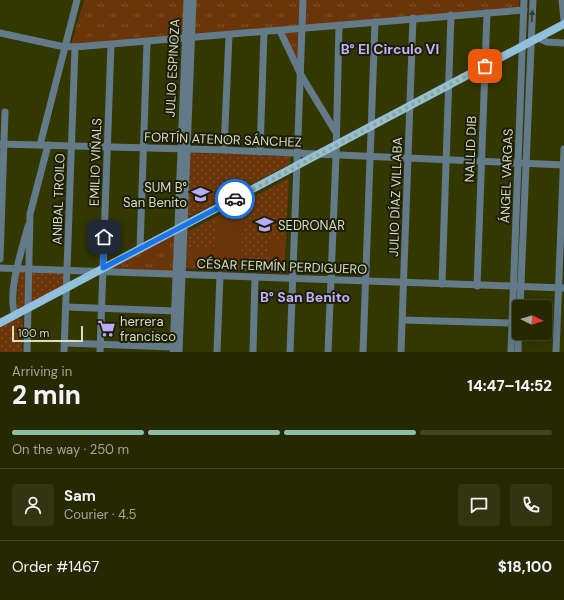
<!DOCTYPE html>
<html lang="en">
<head>
<meta charset="utf-8">
<style>
  body { margin:0; font-family:"DM Sans",sans-serif; background:#32350f; color:#f1f3f6; height:100vh; display:flex; flex-direction:column; font-size:15px; white-space:nowrap }
  * { box-sizing:border-box; margin:0 }
  p { font-size:13px; color:#a4a699 }
  .icon { flex:none; width:22px; height:22px; fill:none; stroke:currentColor; stroke-width:2; stroke-linecap:round; stroke-linejoin:round }
  .map { position:relative; height:352px; overflow:hidden }
  .sheet { display:flex; flex-direction:column; background:#262900; flex:1 }
  .sheet>* { flex:none }
  .needle { width:26px; rotate:95deg }
  .fabs { position:absolute; left:512px; top:300px; display:grid; gap:8px }
  .fabs a { display:grid; place-items:center; width:40px; height:40px; border-radius:4px; background:#262900; box-shadow:0 4px 16px #0002,0 0 0 1px #424522; font-size:20px }
  .scale { position:absolute; left:12px; bottom:10px; width:71px; box-sizing:border-box; padding-left:4px; border:2px solid #d8dcc0; border-top:0; font-size:11px; line-height:14px; white-space:nowrap; color:#d8dcc0; -webkit-text-stroke:3px #1b1d07; paint-order:stroke }
  .pin { position:absolute; display:grid; place-items:center; width:34px; height:34px; color:#fff; margin:-17px; border-radius:8px; box-shadow:0 2px 6px #0006 }
  .courier { position:absolute; display:grid; place-items:center; width:40px; height:40px; margin:-20px; border:3px solid #1a73e8; border-radius:50%; background:#fff; color:#222; box-shadow:0 1px 5px #0007 }
  .overview em { font-style:normal; font-weight:800 }
  .overview div { display:flex; flex-direction:column-reverse }
  .overview { display:flex; align-items:center; justify-content:space-between; height:68px; padding:0 12px }
  h1 { font-size:26px; font-weight:800; line-height:30px }
  .bar { display:grid; grid-template-columns:repeat(4,1fr); gap:6px 4px; align-content:center; height:48px; padding:0 12px }
  .bar i { height:5px; border-radius:3px; background:#424522 }
  .bar .active { background:#8abfa5 }
  .bar p { grid-column:span 4 }
  .line { display:flex; align-items:center; gap:10px; padding:0 12px; border-top:1px solid #424522 }
  .line div { flex:1 }
  .round { display:grid; place-items:center; flex:none; width:42px; height:42px; border-radius:4px; background:#32350f }
  .map>svg:first-child { display:block }
  .grass { fill:url(#grass-tufts) }
  .park { fill:url(#park-dots) }
  .garden { fill:#693509 }
  .lines { fill:none; stroke-linecap:round; stroke-linejoin:round }
  .minor { stroke:#637a88; stroke-width:7 }
  .major { stroke:#90c0dc; stroke-width:8 }
  .oneway { fill:#31392e }
  .done { stroke:#9ea27d; stroke-width:4; stroke-dasharray:0 7.2 }
  .route { stroke:#1a73e8; stroke-width:5 }
  .labels { text-anchor:middle; stroke-width:4; stroke-linejoin:round; paint-order:stroke }
  .street-label { font-size:13px; fill:#d8dcc0; stroke:#1b1d07 }
  .poi-label { font-size:13px; fill:#d8dcc0; stroke:#1b1d07; text-anchor:start }
  .neighbourhood-label { font-size:14px; font-weight:bold; fill:#c1b2f8; stroke:#1b1d07 }
</style>
</head>
<body>
<div class="map">
<svg width="564" height="352" viewBox="0 0 564 352">
  <defs>
    <pattern id="grass-tufts" width="24" height="20" patternUnits="userSpaceOnUse"><rect width="24" height="20" fill="#693509"/><path d="M3 7l-1-3M5 7V3M7 7l1-3M15 17l-1-3M17 17v-4M19 17l1-3" fill="none" stroke="#7e522b"/></pattern>
    <pattern id="park-dots" width="8" height="8" patternUnits="userSpaceOnUse"><rect width="8" height="8" fill="#693509"/><path d="M2 2h.1M6 6h.1" fill="none" stroke="#7e522b" stroke-width="1.8" stroke-linecap="round"/></pattern>
  </defs>
  <rect width="100%" height="100%" fill="#333700"/>
  <g class="grass">
    <polygon points="84,0 519,0 519,8 71,45"/>
    <polygon points="300,30 300,69 281,32"/>
    <polygon points="175,234 175,272 107,269"/>
  </g>
  <g class="park">
    <polygon points="189,153 290,156 290,164 187,218"/>
    <polygon points="289,178 284,273 184,268 185,233"/>
    <polygon points="19,269 26,270 25,305 17,309"/>
    <polygon points="30,269 64,271 63,286 30,303"/>
    <polygon points="17,317 23,320 22,352 0,352 0,326"/>
  </g>
  <g class="garden">
    <polygon points="216,217 243,219 241,268 189,265 190,247 214,248"/>
    <polygon points="269,240 283,241 282,265 268,264"/>
  </g>
  <g class="lines">
    <g class="minor">
      <polyline points="562,0 564,20"/>
      <polyline points="280,31 301,75 335,131"/>
      <polyline points="0,33 60,46 75,47 524,10"/>
      <polyline points="538,38 547,42 564,43"/>
      <polyline points="0,144 224,150 564,165"/>
      <polyline points="40,145 77,0"/>
      <polyline points="224,150 229,35"/>
      <polyline points="260,152 264,32"/>
      <polyline points="140,249 147,42"/>
      <polyline points="0,259 5,112"/>
      <polyline points="0,268 564,288"/>
      <polyline points="442,284 451,15"/>
      <polyline points="477,286 487,13"/>
      <polyline points="66,307 175,311"/>
      <polyline points="520,307 533,0"/>
      <path d="M 15,315 C 7,292 22,250 28,226"/>
      <polyline points="403,320 513,323"/>
      <polyline points="65,343 173,347"/>
      <polyline points="27,352 30,214 48,145"/>
      <polyline points="64,352 75,47"/>
      <polyline points="100,352 111,45"/>
      <polyline points="173,352 187,0"/>
      <polyline points="179,352 193,0"/>
      <polyline points="217,352 220,275"/>
      <polyline points="253,352 255,277"/>
      <polyline points="290,352 303,0"/>
      <polyline points="328,352 336,156 339,25"/>
      <polyline points="363,352 375,22"/>
      <polyline points="401,352 413,18"/>
      <polyline points="511,352 524,0"/>
      <polyline points="518,352 519,322"/>
      <polyline points="556,352 564,149"/>
    </g>
    <polyline class="major" points="0,323 564,24"/>
  </g>
  <defs><path id="oneway-solid" d="M-6-.8H1V-3.2L6.5 0L1 3.2V.8H-6Z"/></defs>
  <use class="oneway" href="#oneway-solid" transform="translate(532 16) rotate(-87)"/>
  <g class="lines">
    <polyline class="done" points="235,199 485,66"/>
    <polyline class="route" points="104,237 103,268 235,199"/>
  </g>
  <defs>
    <symbol id="school-bare" viewBox="-9 -9 18 18"><path d="M0-5L7-2L0 1L-7-2ZM-4 1L0 2.5L4 1V4Q0 6-4 4Z" fill="#bbaaf6" stroke="#1b1d07" stroke-width="2.5" paint-order="stroke"/></symbol>
    <symbol id="supermarket-bare" viewBox="-9 -9 18 18"><path d="M-6-5.5h2.5l.6 2H6L4.5 2H-2.5L-4.4-4H-6ZM-1.5 3.2a1.3 1.3 0 1 0 .1 0ZM3 3.2a1.3 1.3 0 1 0 .1 0Z" fill="#bbaaf6" stroke="#1b1d07" stroke-width="2.5" paint-order="stroke"/></symbol>
  </defs>
  <g fill-rule="evenodd">
    <use href="#school-bare" x="188" y="182" width="25" height="25"/>
    <use href="#school-bare" x="252" y="212" width="25" height="25"/>
    <use href="#supermarket-bare" x="94" y="316" width="25" height="25"/>
  </g>
  <g class="labels">
    <g class="street-label">
      <text transform="translate(172 68) rotate(-87)" y="5">JULIO ESPINOZA</text>
      <text transform="translate(223 139) rotate(2)" y="5">FORTÍN ATENOR SÁNCHEZ</text>
      <text transform="translate(470 149) rotate(-88)" y="5">NALLID DIB</text>
      <text transform="translate(95 162) rotate(-88)" y="5">EMILIO VIÑALS</text>
      <text transform="translate(506 176) rotate(-88)" y="5">ÁNGEL VARGAS</text>
      <text transform="translate(395 197) rotate(-88)" y="5">JULIO DÍAZ VILLABA</text>
      <text transform="translate(58 199) rotate(-88)" y="5">ANIBAL TROILO</text>
      <text transform="translate(282 266) rotate(2)" y="5">CÉSAR FERMÍN PERDIGUERO</text>
    </g>
    <g class="poi-label">
      <text x="187" y="192" text-anchor="end">SUM B°<tspan x="187" dy="15">San Benito</tspan></text>
      <text x="278" y="230">SEDRONAR</text>
      <text x="120" y="326">herrera<tspan x="120" dy="15">francisco</tspan></text>
    </g>
    <g class="neighbourhood-label">
      <text x="390" y="54">B° El Circulo VI</text>
      <text x="305" y="302">B° San Benito</text>
    </g>
  </g>
</svg>
<div class="fabs">
<a><svg class="needle" viewBox="-14 -14 28 28"><path d="M0-13l5 13h-10z" fill="#e53935"/><path d="M0 13l5-13h-10z" fill="#a4a699"/></svg></a>
</div>
<div class="scale">100 m</div>
<div class="pin" style="left:485px;top:66px;background:#ea580c"><svg class="icon" aria-label="bag" viewBox="0 0 24 24"><path d="M5 8h14l-1 12H6zM9 8a3 3 0 0 1 6 0"/></svg></div>
<div class="pin" style="left:104px;top:237px;background:#1f2937"><svg class="icon" aria-label="home" viewBox="0 0 24 24"><path d="M3 11l9-7 9 7M6 9v11h12V9"/></svg></div>
<div class="courier" style="left:235px;top:199px"><svg class="icon" aria-label="car" viewBox="0 0 24 24"><path d="M5 17H2v-5l4-1 3-4h7l3 4 3 1v5h-3M9 17h6M6 11h13"/><circle cx="7" cy="17" r="2"/><circle cx="17" cy="17" r="2"/></svg></div>
</div>
<section class="sheet">
<div class="overview"><div><h1>2 min</h1><p>Arriving in</p></div><em>14:47–14:52</em></div>
<div class="bar"><i class="active"></i><i class="active"></i><i class="active"></i><i></i><p>On the way · 250 m</p></div>
<div class="line" style="height:72px"><a class="round"><svg class="icon" aria-label="person" viewBox="0 0 24 24"><circle cx="12" cy="8" r="4"/><path d="M4 21q1-7 8-7t8 7"/></svg></a><div><b>Sam</b><p>Courier · 4.5</p></div><a class="round"><svg class="icon" aria-label="chat" viewBox="0 0 24 24"><path d="M4 5h16v11H9l-5 4z"/></svg></a><a class="round"><svg class="icon" aria-label="phone" viewBox="0 0 24 24"><path d="M5 4h4l2 5-3 2q2 4 5 5l2-3 5 2v4C11 20 4 13 5 4z"/></svg></a></div>
<div class="line" style="height:52px"><div>Order #1467</div><b>$18,100</b></div>
</section>
</body>
</html>
